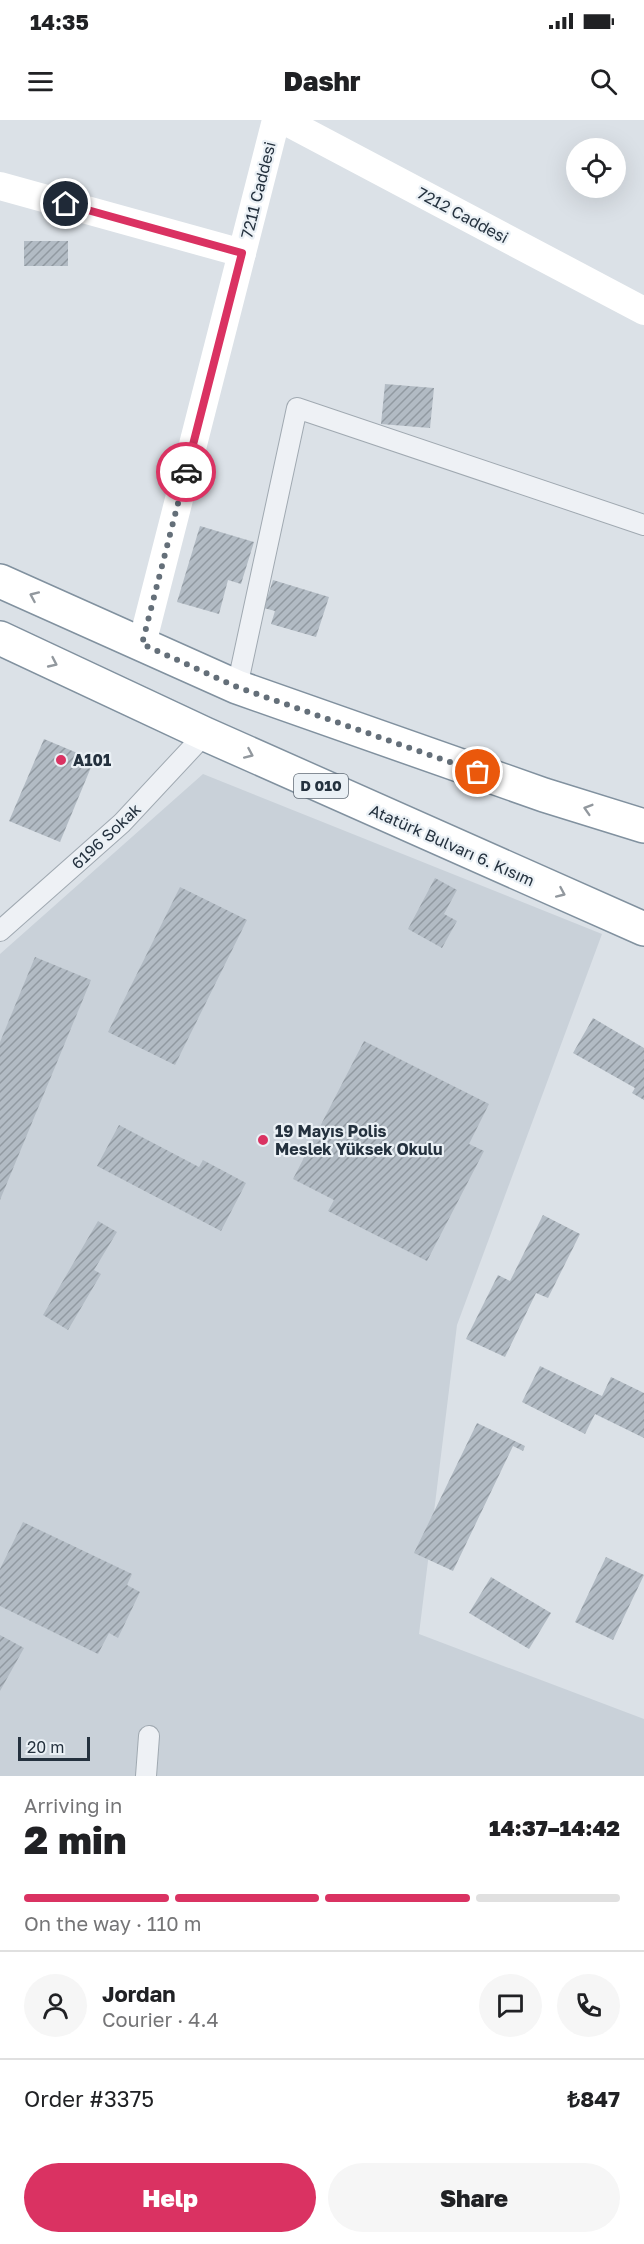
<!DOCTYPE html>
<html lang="en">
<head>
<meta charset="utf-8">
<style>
  body { margin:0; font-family:"Golos Text",sans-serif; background:#f6f6f6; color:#202124; height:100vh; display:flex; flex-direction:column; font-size:22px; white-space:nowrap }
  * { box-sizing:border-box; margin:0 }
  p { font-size:20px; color:#757577 }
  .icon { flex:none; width:33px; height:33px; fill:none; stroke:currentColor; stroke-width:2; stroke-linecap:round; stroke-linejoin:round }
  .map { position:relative; height:1656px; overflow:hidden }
  .sheet { display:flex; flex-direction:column; background:#fff; flex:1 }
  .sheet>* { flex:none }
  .controls { position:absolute; left:566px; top:18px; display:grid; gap:12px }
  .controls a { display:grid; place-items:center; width:60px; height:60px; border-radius:50%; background:#fff; box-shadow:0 6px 24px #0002; font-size:30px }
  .scale { position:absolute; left:18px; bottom:15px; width:72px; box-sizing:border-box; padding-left:6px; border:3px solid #24313e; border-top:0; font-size:16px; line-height:21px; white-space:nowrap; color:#24313e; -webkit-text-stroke:4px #eaf0f5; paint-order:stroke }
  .pin { position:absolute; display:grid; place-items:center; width:51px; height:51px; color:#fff; margin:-26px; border:3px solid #fff; border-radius:50%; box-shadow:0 2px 6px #0007 }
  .courier { position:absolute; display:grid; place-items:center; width:60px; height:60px; margin:-30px; border:4px solid #da3262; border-radius:50%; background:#fff; color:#222; box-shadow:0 2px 8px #0007 }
  .headline em { font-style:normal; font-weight:800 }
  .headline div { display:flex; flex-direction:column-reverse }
  .headline { display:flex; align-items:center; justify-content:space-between; height:102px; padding:0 24px }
  h1 { font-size:39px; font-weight:800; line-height:45px }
  .bar { display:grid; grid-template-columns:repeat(4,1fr); gap:9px 6px; align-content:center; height:72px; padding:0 24px }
  .bar i { height:8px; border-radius:4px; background:#e0e0e0 }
  .bar .current { background:#da3262 }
  .bar p { grid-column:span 4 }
  .line { display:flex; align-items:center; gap:15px; padding:0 24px; border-top:2px solid #e0e0e0 }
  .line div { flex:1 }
  .round { display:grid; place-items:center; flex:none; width:63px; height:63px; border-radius:32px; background:#f6f6f6 }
  .action { display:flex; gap:12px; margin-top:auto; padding:12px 24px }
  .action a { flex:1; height:69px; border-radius:36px; background:#da3262; color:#fff; font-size:24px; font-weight:800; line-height:69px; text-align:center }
  .action a+a { background:#f6f6f6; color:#202124 }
  .status { display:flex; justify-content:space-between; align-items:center; height:42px; padding:0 30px; background:#fff; direction:ltr }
  .status svg { height:16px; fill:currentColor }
  header { display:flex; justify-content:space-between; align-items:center; height:78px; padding:0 24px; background:#fff; font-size:27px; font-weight:800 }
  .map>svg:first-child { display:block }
  .built { fill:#c9d1d9 }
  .building { fill:url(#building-hatch) }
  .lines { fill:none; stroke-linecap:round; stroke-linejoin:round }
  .street-casing { stroke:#a0a9b1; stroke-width:22 }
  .highway-casing { stroke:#81919f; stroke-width:36 }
  .street { stroke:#eef1f5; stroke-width:20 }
  .secondary { stroke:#fff; stroke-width:28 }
  .highway { stroke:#fff; stroke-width:33 }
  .oneway { stroke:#92989e }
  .done { stroke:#646f79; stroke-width:6; stroke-dasharray:0 10.8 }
  .route { stroke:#da3262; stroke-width:8 }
  .poi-dot { fill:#da3262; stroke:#eaf0f5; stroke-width:2 }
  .labels { text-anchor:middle; stroke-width:4.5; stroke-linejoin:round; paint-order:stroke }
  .shield { fill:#eaf0f5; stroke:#5f6a75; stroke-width:1.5 }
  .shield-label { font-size:15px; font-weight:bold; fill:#24313e }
  .street-label { font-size:16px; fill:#24313e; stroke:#eaf0f5 }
  .poi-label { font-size:16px; font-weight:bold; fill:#24313e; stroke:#eaf0f5; text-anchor:start }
</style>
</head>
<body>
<div class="status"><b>14:35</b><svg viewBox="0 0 49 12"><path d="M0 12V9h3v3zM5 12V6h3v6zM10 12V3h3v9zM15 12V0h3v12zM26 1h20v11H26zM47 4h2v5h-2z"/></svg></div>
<header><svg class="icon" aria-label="menu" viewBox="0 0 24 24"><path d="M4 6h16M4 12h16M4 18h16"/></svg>Dashr<svg class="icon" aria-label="search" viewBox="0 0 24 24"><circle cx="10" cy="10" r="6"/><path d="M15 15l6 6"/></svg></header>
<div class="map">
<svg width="644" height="1656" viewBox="0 0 644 1656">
  <defs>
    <pattern id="building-hatch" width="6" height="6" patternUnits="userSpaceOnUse" patternTransform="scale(1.5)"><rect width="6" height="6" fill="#b2bbc4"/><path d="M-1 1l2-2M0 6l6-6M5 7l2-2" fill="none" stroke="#9199a1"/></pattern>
  </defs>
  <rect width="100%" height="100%" fill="#dbe1e7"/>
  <polygon class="built" points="203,654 602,814 457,1205 419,1514 644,1599 644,1656 0,1656 0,834"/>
  <g class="building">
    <rect x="24" y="121" width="44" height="25"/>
    <polygon points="385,264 434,268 430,308 381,304"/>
    <polygon points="200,406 254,422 241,464 228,460 219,494 177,482"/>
    <polygon points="273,460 329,477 316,517 271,504 275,491 264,488"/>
    <polygon points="44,619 94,640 60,722 9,701"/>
    <polygon points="435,758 457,770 444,794 457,801 442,828 408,809"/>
    <polygon points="180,767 247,800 175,945 108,912"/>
    <polygon points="35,837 91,860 0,1080 0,922"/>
    <polygon points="593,898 644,928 644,980 632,973 635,968 573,933"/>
    <polygon points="364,921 489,984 469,1024 484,1031 427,1141 328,1091 334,1080 293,1059"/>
    <polygon points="119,1005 199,1047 203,1040 246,1063 221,1111 97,1046"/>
    <polygon points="543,1095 580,1114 548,1178 536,1173 505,1237 466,1219 498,1155 510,1161"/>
    <polygon points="98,1101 117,1112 94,1150 101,1154 68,1210 43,1195"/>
    <polygon points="540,1246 602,1276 611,1257 644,1273 644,1318 595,1294 585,1314 522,1282"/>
    <polygon points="477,1303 525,1326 523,1331 513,1326 453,1451 414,1433"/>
    <polygon points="23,1402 132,1454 127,1465 140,1472 118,1518 109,1513 98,1534 0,1486 0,1449"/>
    <polygon points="606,1437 644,1455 613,1520 575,1502"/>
    <polygon points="491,1457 551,1493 529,1529 469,1493"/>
    <polygon points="0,1515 24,1528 0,1571"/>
  </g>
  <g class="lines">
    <defs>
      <g id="street">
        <polyline points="237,567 297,288 644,405"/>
        <polyline points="0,811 122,703 205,614"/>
        <polyline points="146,1656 149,1616"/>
      </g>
      <g id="highway">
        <polyline points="0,461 237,567 544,675 644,706"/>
        <polyline points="0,518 205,614 644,809"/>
      </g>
    </defs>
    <use href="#street" class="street-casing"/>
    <use href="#highway" class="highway-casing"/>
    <use href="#street" class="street"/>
    <g class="secondary">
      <polyline points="283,0 644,191"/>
      <polyline points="0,66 242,133"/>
      <polyline points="142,524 276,0"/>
    </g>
    <use href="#highway" class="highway"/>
  </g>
  <defs><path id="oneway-chevron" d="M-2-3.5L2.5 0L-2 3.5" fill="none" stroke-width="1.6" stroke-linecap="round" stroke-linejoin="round" transform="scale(1.5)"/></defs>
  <g class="oneway">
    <use href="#oneway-chevron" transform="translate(34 476) rotate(-156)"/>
    <use href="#oneway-chevron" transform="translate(53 543) rotate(25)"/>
    <use href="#oneway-chevron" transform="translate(249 634) rotate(24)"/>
    <use href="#oneway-chevron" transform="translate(588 689) rotate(-163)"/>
    <use href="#oneway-chevron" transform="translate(561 773) rotate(24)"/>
  </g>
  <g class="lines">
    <polyline class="done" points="186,352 142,524 237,567 478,652"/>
    <polyline class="route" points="66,84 242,133 186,352"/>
  </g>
  <g class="poi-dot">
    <circle cx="61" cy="640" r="6"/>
    <circle cx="263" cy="1020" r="6"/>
  </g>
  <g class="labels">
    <rect class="shield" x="294" y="654" width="54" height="24" rx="4.5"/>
    <g class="shield-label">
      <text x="321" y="671">D 010</text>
    </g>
    <g class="street-label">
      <text transform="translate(258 70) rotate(-76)" y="6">7211 Caddesi</text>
      <text transform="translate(463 95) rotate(28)" y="6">7212 Caddesi</text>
      <text transform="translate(106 716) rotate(-43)" y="6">6196 Sokak</text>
      <text transform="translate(452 725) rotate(24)" y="6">Atatürk Bulvarı 6. Kısım</text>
    </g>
    <g class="poi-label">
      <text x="73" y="646">A101</text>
      <text x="275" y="1017">19 Mayıs Polis<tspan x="275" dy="18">Meslek Yüksek Okulu</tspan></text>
    </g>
  </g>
</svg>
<div class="controls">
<a><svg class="icon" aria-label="locate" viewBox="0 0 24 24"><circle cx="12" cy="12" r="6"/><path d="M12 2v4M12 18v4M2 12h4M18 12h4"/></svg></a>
</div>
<div class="scale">20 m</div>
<div class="pin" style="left:478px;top:652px;background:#ea580c"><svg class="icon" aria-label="bag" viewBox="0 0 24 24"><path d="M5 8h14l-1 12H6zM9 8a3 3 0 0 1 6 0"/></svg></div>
<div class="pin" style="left:66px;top:84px;background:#1f2937"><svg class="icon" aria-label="home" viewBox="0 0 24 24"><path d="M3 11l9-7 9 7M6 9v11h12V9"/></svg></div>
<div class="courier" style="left:186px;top:352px"><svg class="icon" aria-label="car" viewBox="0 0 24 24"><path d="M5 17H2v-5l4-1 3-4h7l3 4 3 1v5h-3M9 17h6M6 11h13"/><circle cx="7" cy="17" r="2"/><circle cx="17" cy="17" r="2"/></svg></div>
</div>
<section class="sheet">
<div class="headline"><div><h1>2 min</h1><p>Arriving in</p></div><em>14:37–14:42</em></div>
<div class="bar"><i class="current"></i><i class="current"></i><i class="current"></i><i></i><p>On the way · 110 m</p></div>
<div class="line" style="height:108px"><a class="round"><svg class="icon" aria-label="person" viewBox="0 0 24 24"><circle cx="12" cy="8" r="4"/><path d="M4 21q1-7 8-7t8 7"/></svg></a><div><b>Jordan</b><p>Courier · 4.4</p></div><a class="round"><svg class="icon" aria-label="chat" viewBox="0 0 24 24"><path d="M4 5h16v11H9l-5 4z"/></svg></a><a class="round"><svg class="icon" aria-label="phone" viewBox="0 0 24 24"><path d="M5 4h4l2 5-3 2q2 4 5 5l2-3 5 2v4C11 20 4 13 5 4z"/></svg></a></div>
<div class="line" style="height:78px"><div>Order #3375</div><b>₺847</b></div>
<div class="action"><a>Help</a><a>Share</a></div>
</section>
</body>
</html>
